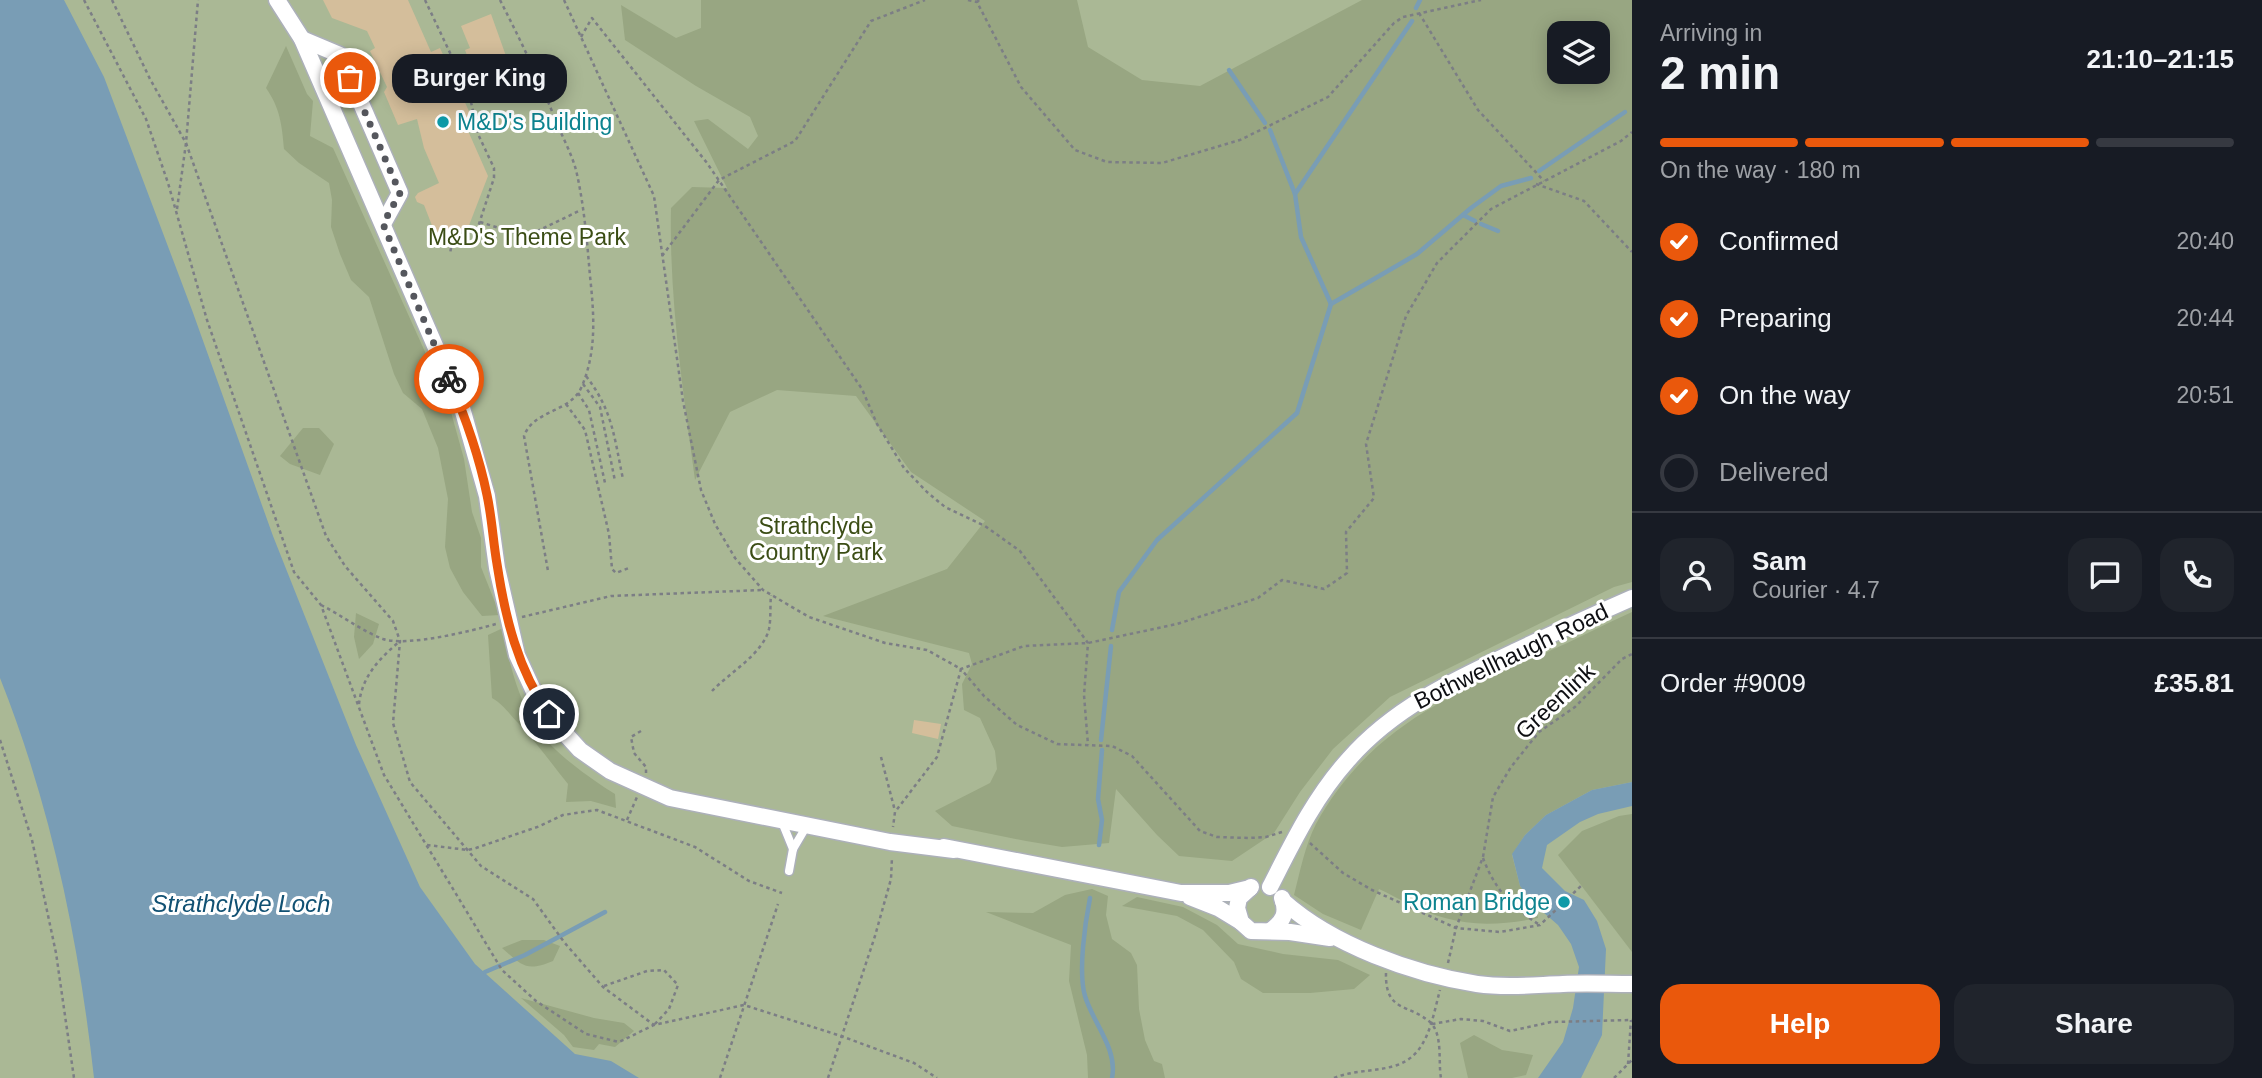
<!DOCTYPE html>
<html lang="en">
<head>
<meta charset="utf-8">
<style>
  body { margin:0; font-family:Arial,sans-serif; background:#20242c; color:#f1f3f6; height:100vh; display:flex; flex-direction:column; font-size:26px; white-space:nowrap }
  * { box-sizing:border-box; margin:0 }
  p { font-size:23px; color:#9ea1a6 }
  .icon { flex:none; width:38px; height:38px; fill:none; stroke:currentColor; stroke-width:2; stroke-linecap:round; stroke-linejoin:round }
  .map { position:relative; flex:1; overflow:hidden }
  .side { display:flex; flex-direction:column; background:#171b24; width:630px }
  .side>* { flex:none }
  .buttons { position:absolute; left:1547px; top:21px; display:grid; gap:14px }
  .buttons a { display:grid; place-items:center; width:63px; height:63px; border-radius:14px; background:#171b24; box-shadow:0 4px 18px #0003; font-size:35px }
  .pin { position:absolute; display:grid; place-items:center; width:60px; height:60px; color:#fff; margin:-30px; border:4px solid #fff; border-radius:50%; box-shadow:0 2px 7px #0007 }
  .courier { position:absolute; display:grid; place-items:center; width:70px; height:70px; margin:-35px; border:5px solid #ea580c; border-radius:50%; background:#fff; color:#222; box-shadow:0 2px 9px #0007 }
  .bubble { position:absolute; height:49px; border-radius:21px; background:#171b24; box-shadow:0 4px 18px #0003; font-size:23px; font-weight:600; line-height:49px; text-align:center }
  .summary em { font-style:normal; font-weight:600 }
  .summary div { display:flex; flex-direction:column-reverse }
  .summary { display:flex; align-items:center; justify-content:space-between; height:119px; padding:0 28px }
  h1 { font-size:46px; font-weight:600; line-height:52px }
  .bar { display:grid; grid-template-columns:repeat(4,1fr); gap:10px 7px; align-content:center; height:84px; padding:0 28px }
  .bar i { height:9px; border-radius:5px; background:#363941 }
  .bar .active { background:#ea580c }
  .bar p { grid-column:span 4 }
  .line { display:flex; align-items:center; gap:18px; padding:0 28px; border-top:2px solid #363941 }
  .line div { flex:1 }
  .round { display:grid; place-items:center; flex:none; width:74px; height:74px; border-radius:21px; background:#20242c }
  ol { padding:0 28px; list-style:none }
  li { display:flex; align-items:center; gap:21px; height:77px }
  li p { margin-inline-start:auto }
  li .icon { padding:7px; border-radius:50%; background:#ea580c; color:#fff; stroke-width:4 }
  li:last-child { color:#9ea1a6 }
  li i { width:38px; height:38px; border:4px solid #363941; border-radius:50% }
  .primary-button { display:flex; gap:14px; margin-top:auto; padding:14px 28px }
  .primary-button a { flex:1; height:80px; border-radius:21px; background:#ea580c; color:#fff; font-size:28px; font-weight:600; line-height:80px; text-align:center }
  .primary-button a+a { background:#20242c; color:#f1f3f6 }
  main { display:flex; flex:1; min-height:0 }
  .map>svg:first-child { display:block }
  .green { fill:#aab895; fill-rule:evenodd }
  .forest { fill:#98a682; fill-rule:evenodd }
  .water { fill:#799db5 }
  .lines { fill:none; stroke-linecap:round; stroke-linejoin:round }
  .stream { stroke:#799db5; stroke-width:4.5 }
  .building { fill:#d4be9b }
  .lane-casing { stroke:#acb0b9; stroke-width:11 }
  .street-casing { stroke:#acb0b9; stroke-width:19 }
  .path { stroke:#7c7e85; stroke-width:2.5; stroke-dasharray:3.5 3.5; stroke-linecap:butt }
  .lane { stroke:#fff; stroke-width:8 }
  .street { stroke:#fff; stroke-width:16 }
  .done { stroke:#55575d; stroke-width:7; stroke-dasharray:0 12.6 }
  .route { stroke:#ea580c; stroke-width:9 }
  .culture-dot { fill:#0f9aa8; stroke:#fff; stroke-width:2.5 }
  .labels { text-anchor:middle; stroke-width:6; stroke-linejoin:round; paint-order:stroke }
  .culture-label { font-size:23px; fill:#0d838f; stroke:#fff; text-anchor:start }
  .park-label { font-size:23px; fill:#3b4d15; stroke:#fff }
  .street-label { font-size:23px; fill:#0d0e12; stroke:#fff }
  .water-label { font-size:24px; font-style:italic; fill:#115173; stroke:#fff }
</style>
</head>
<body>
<main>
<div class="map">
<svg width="1632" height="1078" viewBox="0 0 1632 1078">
  <rect width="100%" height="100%" fill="#dcdfe9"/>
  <path class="green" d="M 0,0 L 1632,0 L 1632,1078 L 0,1078 ZM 1559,33 L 1598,33 L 1598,72 L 1559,72 Z"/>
  <g class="forest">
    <path d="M 701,0 L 1077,0 L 1088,47 L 1142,80 L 1200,86 L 1362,0 L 1632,0 L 1632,582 L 1614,587 L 1390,697 L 1333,749 L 1300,792 L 1274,833 L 1232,861 L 1179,856 L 1157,835 L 1116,789 L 1109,843 L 1062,847 L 1026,841 L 952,826 L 935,811 L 990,783 L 997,769 L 995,751 L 980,718 L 964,710 L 962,684 L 972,664 L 969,653 L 823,616 L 947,569 L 985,521 L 911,472 L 856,396 L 777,390 L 730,412 L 695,480 C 683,390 669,299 671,208 L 692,187 L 727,188 L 694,121 L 708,119 L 748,149 L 758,136 L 750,117 L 696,86 L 625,40 L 621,5 L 676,38 L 701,28 ZM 1559,33 L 1598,33 L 1598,72 L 1559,72 Z"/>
    <path d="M 286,46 L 307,94 L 313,101 L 310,136 L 333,148 L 449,405 L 464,459 L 472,512 L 481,538 L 481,567 L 500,615 L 482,616 L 463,592 L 450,568 L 445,547 L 448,499 L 438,448 L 422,409 L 403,393 L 394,374 L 369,297 L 351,280 L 340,254 L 331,227 L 332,200 L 329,183 L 299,163 L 284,149 C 282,125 280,108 266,88 Z"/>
    <polygon points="303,428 319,428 334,444 320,475 290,464 280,456"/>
    <path d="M 1632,612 L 1632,782 L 1592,790 L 1546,815 L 1525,835 L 1512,855 L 1520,886 L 1536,906 L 1538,918 C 1507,924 1476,927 1445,918 C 1422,912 1400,899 1379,889 L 1361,930 L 1323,914 L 1294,895 C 1300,872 1305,845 1316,824 C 1369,728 1451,694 1545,653 C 1575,640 1603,625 1632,612 Z"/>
    <polygon points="356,613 379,624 373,644 359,659 354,637"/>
    <path d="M 503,628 C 508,661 518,698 536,727 C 550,750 592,780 615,794 L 616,808 L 591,801 L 566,802 L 568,784 C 551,763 537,743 519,724 C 509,714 504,705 492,698 L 488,635 Z"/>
    <polygon points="1632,814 1632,952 1558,855 1582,831 1619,816"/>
    <polygon points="1092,889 1108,896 1106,915 1112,939 1131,953 1137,965 1139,1009 1145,1040 1154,1061 1162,1064 1165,1078 1088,1078 1087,1055 1069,981 1071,945 986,912 1033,913 1065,895"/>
    <polygon points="1137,897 1183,907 1217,925 1238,944 1283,954 1338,960 1370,975 1354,989 1310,993 1263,993 1241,979 1234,962 1203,930 1177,916 1122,906"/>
    <path d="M 522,940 L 544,940 L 560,946 L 553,961 C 526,972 523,966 502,948 Z"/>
    <polygon points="521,998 594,1018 624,1023 634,1031 615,1047 599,1044 594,1050 573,1047 564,1035"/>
    <polygon points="1474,1035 1502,1050 1533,1055 1526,1075 1512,1078 1468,1078 1460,1043"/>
  </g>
  <g class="water">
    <path d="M 0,0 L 64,0 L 104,77 L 192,310 L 273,536 L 356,745 L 420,887 L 475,964 L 575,1054 L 611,1061 L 639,1078 L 94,1078 C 79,942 51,806 0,678 Z"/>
    <polygon points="1632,782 1632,806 1598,814 1580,822 1547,845 1542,868 1565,891 1584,900 1597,921 1606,949 1602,1035 1581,1078 1538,1078 1563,1042 1573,1008 1579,967 1571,944 1558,925 1536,906 1520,886 1512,854 1525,835 1546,815 1592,790"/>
  </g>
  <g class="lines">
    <g class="stream">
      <polyline points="1416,8 1420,0"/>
      <polyline points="1229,70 1265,123"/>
      <polyline points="1270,130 1295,194"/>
      <polyline points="1539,171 1625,112"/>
      <polyline points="1463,215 1475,221"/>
      <polyline points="1481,224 1498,231"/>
      <polyline points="1331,304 1301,237 1295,194 1412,21"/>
      <polyline points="1112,630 1119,592 1157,540 1297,413 1331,304 1417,254 1471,208 1501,186 1531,178"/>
      <polyline points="1101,740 1111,646"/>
      <polyline points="1099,845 1102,820 1098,799 1102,750"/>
      <path d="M 1090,898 C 1085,923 1078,972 1085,996 C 1093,1023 1118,1049 1112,1078"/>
      <polyline points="485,972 525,955 605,912"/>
    </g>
  </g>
  <g class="building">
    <polygon points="323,0 408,0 431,52 440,48 473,120 465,124 488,176 468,228 438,241 424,205 417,202 415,197 418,193 439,183 424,148 417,119 398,125 384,92 387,87 370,51 375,48 367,31 332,18"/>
    <polygon points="491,14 506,56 504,64 474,73 465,50 470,48 461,26"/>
    <polygon points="914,720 941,724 938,739 912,733"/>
  </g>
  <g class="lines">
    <defs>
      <g id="lane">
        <polyline points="782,822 793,849"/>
        <polyline points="789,871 793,849 806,827"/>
      </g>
      <g id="street">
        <polyline points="277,0 302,39 462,408 487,496 497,568 517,655 535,694 560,728 580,750 610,771 670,798 890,842 954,850"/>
        <polyline points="302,39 340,55 400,193 383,224"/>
        <polyline points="944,847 1181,893 1229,893 1250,888"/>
        <polyline points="1251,887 1239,898 1237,908 1241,922 1251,931 1290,932 1330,938"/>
        <path d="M 1270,887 C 1293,842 1314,798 1348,760 C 1393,708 1454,680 1516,651 C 1554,633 1593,615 1632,598"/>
        <polyline points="1190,897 1218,908 1241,922"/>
        <path d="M 1283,901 C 1332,945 1413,974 1477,984 C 1506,988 1534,985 1563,984 C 1586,983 1609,984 1632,984"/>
        <path d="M 1270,931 C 1283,922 1288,913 1282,898"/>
      </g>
    </defs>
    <use href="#lane" class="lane-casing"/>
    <use href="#street" class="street-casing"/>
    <g class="path">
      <polyline points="84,0 146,119 168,183 207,320 294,572 321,605 384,775 502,970 536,1001 586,1034 619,1042 654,1025 744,1005 841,1036 914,1063 937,1078"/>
      <polyline points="112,0 150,79 186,143 326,536 345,566 393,621 400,641 393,723 410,782 481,866 533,899 564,942 603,987 654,1025"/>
      <polyline points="425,0 469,93 478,134 494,168 494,178 478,227 452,242 450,254"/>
      <path d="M 500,0 C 521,41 541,83 558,126 C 564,140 572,155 576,170 C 584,204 587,241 590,276 C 594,314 597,350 582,386 C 571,413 534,409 524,436 L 548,571"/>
      <polyline points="564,0 654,196 683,401 701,490 715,524 735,558 763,590 809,617 885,643 927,650 961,669 937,757 895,812 893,827"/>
      <polyline points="968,0 977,2"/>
      <polyline points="979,0 977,2 1021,87 1075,150 1107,162 1162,163 1240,140 1328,97 1394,23 1403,17 1481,0"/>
      <polyline points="1419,13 1478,110 1544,181"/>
      <polyline points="581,37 592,18 707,163 862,389 877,424 904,468 927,492 945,507 985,526 1020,551 1088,643 1084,695 1088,745"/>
      <polyline points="1536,184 1584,201 1632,252"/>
      <polyline points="177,209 186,143 198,0"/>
      <polyline points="480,222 515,233 521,239 581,210"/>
      <polyline points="662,256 719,180 795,141 871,21 925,0"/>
      <path d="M 586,376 C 613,411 614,437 623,479"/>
      <polyline points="583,384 600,407 615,481"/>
      <polyline points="578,393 589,410 605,483"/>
      <polyline points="566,404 585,430 609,534 612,569 616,573 629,568"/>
      <path d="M 321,605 C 341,615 362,631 383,639 C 407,647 471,631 496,624"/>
      <polyline points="522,617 611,596 762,590"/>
      <path d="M 712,691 C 729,673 763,654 769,629 C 771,619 770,606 771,595"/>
      <path d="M 359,704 C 362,676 380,658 400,641"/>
      <polyline points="641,731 631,737 634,753 646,767 646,773"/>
      <polyline points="0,740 32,840 56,953 74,1078"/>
      <polyline points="881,757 895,811"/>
      <polyline points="627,820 637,797"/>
      <polyline points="1282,832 1266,837 1249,838 1217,837 1200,831 1132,756 1112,746 1057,744 1017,725 984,696 961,669 1024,646 1088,643 1177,624 1258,598 1282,580 1324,589 1347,573 1346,532 1374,498 1366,444 1406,316 1437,263 1491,209 1621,141 1632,132"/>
      <polyline points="1310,843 1343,873 1372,890 1456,928 1500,932 1540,925 1581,886"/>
      <polyline points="427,845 468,850 476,848 540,826 563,815 597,810 695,847 749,881 782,893"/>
      <path d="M 1483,858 C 1494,888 1512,908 1540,925"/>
      <polyline points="1448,963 1456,928 1483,857 1493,797 1511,767 1539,732 1575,707 1622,659 1632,654"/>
      <path d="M 1386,973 C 1385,1013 1409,1003 1431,1023 C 1443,1036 1438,1062 1441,1078"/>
      <polyline points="604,986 647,971 664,970 678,985 669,1009 654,1025"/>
      <polyline points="1432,1024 1461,1019 1483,1021 1510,1031 1551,1022 1632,1020"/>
      <polyline points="1628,1064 1631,1020"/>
      <polyline points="720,1078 778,904"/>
      <polyline points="828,1078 875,936 891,879 892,857"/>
      <path d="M 1334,1078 C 1353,1070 1374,1072 1394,1066 C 1428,1057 1432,1019 1440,990"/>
      <polyline points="1614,1078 1632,1060"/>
    </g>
    <use href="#lane" class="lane"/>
    <use href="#street" class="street"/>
  </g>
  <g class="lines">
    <polyline class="done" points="350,78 400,193 383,224 449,379"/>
    <path class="route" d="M 449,379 C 465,416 479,456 487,495 C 492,518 493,541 497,564 C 505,617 518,670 549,714"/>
  </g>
  <g class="culture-dot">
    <circle cx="443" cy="122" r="7"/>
    <circle cx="1564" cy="902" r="7"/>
  </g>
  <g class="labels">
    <g class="culture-label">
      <text x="457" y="130">M&amp;D's Building</text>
      <text x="1550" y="910" text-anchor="end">Roman Bridge</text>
    </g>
    <g class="park-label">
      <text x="527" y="245">M&amp;D's Theme Park</text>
      <text x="816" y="534">Strathclyde<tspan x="816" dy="26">Country Park</tspan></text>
    </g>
    <g class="street-label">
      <text transform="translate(1511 656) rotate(-26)" y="8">Bothwellhaugh Road</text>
      <text transform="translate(1555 701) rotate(-43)" y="8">Greenlink</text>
    </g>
    <g class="water-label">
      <text x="241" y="912">Strathclyde Loch</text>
    </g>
  </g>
</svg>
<div class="buttons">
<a><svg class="icon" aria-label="layers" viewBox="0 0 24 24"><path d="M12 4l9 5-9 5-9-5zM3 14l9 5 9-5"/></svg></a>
</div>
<div class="pin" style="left:350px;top:78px;background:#ea580c"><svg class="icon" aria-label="bag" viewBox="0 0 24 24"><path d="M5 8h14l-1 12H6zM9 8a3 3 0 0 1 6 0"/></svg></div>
<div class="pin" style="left:549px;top:714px;background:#1f2937"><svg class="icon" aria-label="home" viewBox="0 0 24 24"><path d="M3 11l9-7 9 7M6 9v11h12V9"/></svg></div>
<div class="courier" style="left:449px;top:379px"><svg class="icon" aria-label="bike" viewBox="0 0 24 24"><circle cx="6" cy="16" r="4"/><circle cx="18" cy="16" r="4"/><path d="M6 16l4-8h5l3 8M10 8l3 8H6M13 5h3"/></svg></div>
<div class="bubble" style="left:392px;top:54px;width:175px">Burger King</div>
</div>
<section class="side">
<div class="summary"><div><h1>2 min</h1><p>Arriving in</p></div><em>21:10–21:15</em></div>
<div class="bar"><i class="active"></i><i class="active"></i><i class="active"></i><i></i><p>On the way · 180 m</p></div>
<ol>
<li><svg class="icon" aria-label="check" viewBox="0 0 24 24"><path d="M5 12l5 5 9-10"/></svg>Confirmed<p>20:40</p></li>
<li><svg class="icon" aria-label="check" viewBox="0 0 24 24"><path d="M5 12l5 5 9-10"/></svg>Preparing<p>20:44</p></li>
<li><svg class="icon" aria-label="check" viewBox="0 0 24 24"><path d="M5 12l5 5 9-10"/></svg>On the way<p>20:51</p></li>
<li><i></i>Delivered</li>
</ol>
<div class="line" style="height:126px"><a class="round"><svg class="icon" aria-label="person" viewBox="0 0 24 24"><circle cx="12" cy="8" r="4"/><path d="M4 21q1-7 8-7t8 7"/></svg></a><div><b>Sam</b><p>Courier · 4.7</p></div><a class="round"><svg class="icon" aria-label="chat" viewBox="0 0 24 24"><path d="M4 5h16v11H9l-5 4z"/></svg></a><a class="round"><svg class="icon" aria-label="phone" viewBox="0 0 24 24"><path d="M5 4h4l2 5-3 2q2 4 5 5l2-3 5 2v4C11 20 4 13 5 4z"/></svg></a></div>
<div class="line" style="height:91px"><div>Order #9009</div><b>£35.81</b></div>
<div class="primary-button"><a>Help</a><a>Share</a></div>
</section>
</main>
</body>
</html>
